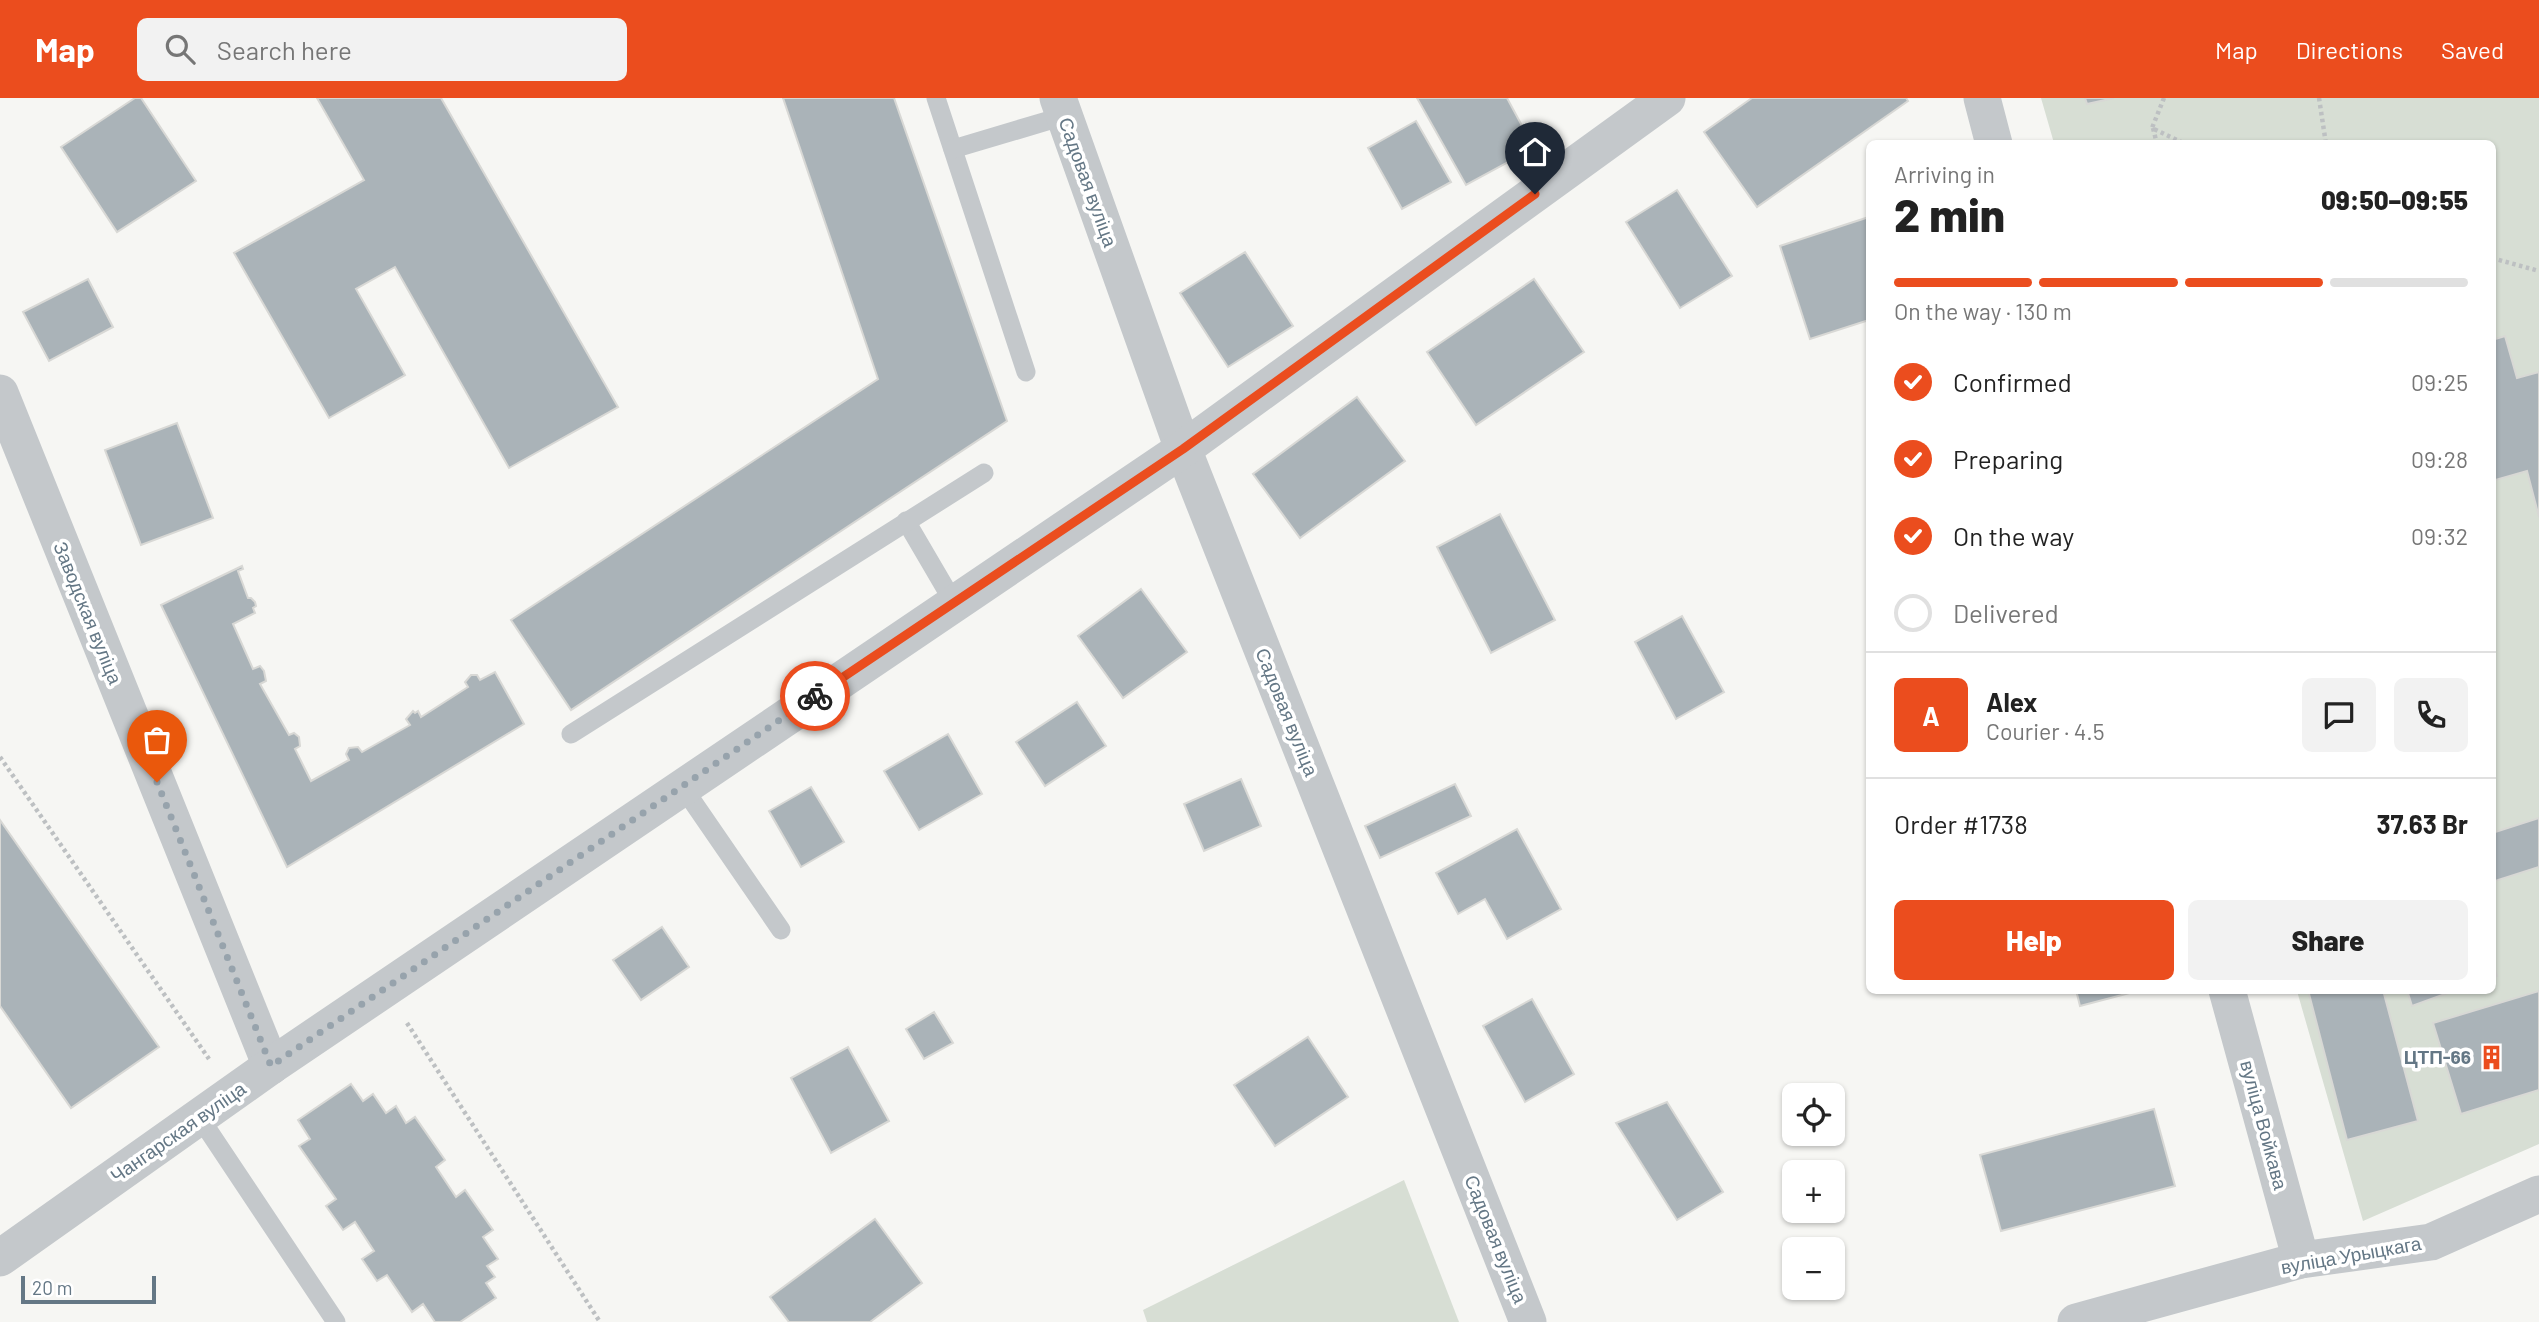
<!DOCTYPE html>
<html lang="en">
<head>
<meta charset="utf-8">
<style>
  body { margin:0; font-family:Barlow,sans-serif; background:#f2f2f2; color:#222; height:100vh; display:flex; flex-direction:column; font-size:26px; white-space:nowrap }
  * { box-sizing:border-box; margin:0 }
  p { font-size:23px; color:#767676 }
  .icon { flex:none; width:38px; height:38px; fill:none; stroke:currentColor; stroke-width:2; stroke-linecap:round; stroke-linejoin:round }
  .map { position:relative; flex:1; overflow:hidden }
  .sheet { position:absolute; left:1866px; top:42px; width:630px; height:854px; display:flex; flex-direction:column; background:#fff; border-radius:10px; box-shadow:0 2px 5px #0004 }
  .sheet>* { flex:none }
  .buttons { position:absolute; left:1782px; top:985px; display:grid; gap:14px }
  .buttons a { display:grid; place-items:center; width:63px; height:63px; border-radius:10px; background:#fff; box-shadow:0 2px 5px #0004; font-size:35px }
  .scale { position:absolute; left:21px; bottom:18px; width:135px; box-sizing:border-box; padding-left:7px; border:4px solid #647785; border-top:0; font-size:19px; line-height:24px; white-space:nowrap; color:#647785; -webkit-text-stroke:5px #fff; paint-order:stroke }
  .pin { position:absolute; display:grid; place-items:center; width:60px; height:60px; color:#fff; margin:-72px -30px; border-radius:50% 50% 50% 0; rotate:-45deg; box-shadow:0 0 7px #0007 }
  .pin .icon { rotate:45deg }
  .courier { position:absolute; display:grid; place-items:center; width:70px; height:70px; margin:-35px; border:5px solid #eb4d1e; border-radius:50%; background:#fff; color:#222; box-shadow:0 2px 9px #0007 }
  .headline em { font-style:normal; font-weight:800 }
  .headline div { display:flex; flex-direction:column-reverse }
  .headline { display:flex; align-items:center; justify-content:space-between; height:119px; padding:0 28px }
  h1 { font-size:46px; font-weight:800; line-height:52px }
  .bar { display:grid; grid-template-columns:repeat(4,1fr); gap:10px 7px; align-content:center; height:84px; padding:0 28px }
  .bar i { height:9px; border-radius:5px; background:#e0e0e0 }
  .bar .selected { background:#eb4d1e }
  .bar p { grid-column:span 4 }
  .line { display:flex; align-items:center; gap:18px; padding:0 28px; border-top:2px solid #e0e0e0 }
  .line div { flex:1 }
  .round { display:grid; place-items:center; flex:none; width:74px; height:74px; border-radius:10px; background:#f2f2f2 }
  ol { padding:0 28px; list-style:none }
  li { display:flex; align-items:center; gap:21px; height:77px }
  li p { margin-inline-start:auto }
  li .icon { padding:7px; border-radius:50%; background:#eb4d1e; color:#fff; stroke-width:4 }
  li:last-child { color:#767676 }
  li i { width:38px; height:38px; border:4px solid #e0e0e0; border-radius:50% }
  .button { display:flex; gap:14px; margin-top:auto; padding:14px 28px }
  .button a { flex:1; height:80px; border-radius:10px; background:#eb4d1e; color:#fff; font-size:28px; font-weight:800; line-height:80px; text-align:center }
  .button a+a { background:#f2f2f2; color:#222 }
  header { display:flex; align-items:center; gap:42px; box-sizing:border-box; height:98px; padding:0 35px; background:#eb4d1e; color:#fff }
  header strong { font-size:33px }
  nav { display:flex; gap:38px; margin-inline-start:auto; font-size:24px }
  .search { width:490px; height:63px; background:#f2f2f2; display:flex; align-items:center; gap:18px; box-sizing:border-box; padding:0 24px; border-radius:10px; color:#767676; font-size:26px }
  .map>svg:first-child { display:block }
  .green { fill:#d7ded4 }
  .building { fill:#aab3b8; stroke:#d8d8d5; stroke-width:2 }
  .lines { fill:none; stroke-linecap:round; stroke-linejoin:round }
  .path { stroke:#bdc0c2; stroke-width:4.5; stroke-dasharray:3.5 3.5; stroke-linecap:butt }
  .lane { stroke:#c4c8cb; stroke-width:19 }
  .street { stroke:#c4c8cb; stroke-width:37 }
  .done { stroke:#97a3ac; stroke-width:7; stroke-dasharray:0 12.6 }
  .route { stroke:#eb4d1e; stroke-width:9 }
  .labels { text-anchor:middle; stroke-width:7; stroke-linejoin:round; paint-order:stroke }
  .street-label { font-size:19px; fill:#647785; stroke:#fff }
  .poi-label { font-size:19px; font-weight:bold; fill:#647785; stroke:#fff; text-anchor:end }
</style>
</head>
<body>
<header>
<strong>Map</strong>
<div class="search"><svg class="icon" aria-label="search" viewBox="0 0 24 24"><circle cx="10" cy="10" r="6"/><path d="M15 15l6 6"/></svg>Search here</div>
<nav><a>Map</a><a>Directions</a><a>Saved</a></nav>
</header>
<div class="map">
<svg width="2539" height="1224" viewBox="0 0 2539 1224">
  <rect width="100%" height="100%" fill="#f6f6f3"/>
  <g class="green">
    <polygon points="2041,0 2539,0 2539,1046 2363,1123 2297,893 2492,892 2492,46 2054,45"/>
    <polygon points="1404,1082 1459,1224 1147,1224 1143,1212"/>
  </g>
  <g class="building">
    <polygon points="135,0 141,0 196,83 117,134 61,49"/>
    <polygon points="317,0 441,0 618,309 509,370 395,169 356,191 405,277 329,320 234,155 364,82"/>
    <polygon points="783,0 894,0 1007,323 571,612 511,522 878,281"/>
    <polygon points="1417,0 1507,0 1534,50 1466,87"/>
    <polygon points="1752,0 1906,0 1908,3 1757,109 1704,34"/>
    <polygon points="2085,0 2114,0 2087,6"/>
    <polygon points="1416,23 1451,84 1402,111 1368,50"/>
    <polygon points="1677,92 1732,178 1680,210 1626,124"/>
    <polygon points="1869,119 1869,222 1810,241 1780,148"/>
    <polygon points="1245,154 1293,228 1228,269 1180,195"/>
    <polygon points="88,181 113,229 49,263 23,214"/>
    <polygon points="1534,181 1584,254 1476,327 1427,254"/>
    <polygon points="2505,238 2517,280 2539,274 2539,419 2527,373 2492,383 2492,242"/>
    <polygon points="1357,299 1405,363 1300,440 1253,376"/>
    <polygon points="177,325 213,420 141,447 105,352"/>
    <polygon points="1500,416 1555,522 1491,555 1437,449"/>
    <polygon points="242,468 243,471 238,473 248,500 251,500 255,504 256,508 253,510 255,515 233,526 253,571 260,568 264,573 266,583 260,586 289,637 294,635 299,639 300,648 295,651 311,683 349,662 346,656 349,650 358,649 362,654 410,627 406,621 413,613 415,615 418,613 421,619 468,589 465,584 471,577 477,577 480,582 495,574 524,626 287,769 161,507"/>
    <polygon points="1141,491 1187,554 1123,600 1078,538"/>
    <polygon points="1682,518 1724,594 1676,621 1635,544"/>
    <polygon points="1077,604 1106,648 1045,688 1016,644"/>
    <polygon points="948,636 982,696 919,732 884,673"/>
    <polygon points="1241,681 1261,728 1204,753 1184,706"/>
    <polygon points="1455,686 1471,718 1380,760 1365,728"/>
    <polygon points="811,689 844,744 801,769 769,713"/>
    <polygon points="2539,720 2539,769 2492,784 2492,735"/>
    <polygon points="0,722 159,949 71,1010 0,908"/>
    <polygon points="1517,731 1561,811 1507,841 1485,801 1458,816 1436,775"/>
    <polygon points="662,829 689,869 641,902 613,862"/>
    <polygon points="2492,862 2497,878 2492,880"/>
    <polygon points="2076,892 2141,892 2080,908"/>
    <polygon points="2308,892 2383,892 2418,1023 2347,1042"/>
    <polygon points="2407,892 2456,892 2412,908"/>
    <polygon points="2539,893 2539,992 2461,1016 2433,925"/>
    <polygon points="1532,901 1574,976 1525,1004 1483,928"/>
    <polygon points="934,914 953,945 924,961 906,931"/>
    <polygon points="1308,939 1348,999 1275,1048 1234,987"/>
    <polygon points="848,949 889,1023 831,1055 791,980"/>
    <polygon points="351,986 363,1003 373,996 386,1015 396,1008 406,1025 415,1019 445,1062 436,1069 456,1099 465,1092 493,1132 483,1139 498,1161 487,1168 495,1179 486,1185 496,1200 460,1224 435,1224 423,1206 412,1214 387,1177 377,1183 362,1161 374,1153 355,1124 343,1132 326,1108 336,1101 299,1048 310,1041 298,1022"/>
    <polygon points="1667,1004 1723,1094 1677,1122 1616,1025"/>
    <polygon points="2154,1011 2175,1088 2001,1133 1980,1057"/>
    <polygon points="875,1121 922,1185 870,1224 789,1224 770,1199"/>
  </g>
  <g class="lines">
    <g class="path">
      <polyline points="2164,0 2152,30 2185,46"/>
      <polyline points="2319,0 2326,46"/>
      <polyline points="2153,30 2157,46"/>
      <polyline points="2492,160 2539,173"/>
      <polyline points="0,659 209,961"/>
      <polyline points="407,925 600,1224"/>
    </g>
    <g class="lane">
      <polyline points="936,0 1026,274"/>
      <polyline points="953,51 1064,18"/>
      <polyline points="906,423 954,505"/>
      <polyline points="571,636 984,375"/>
      <polyline points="682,688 781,832"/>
      <polyline points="200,1020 336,1224"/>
    </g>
    <g class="street">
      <polyline points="1058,0 1183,351 1528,1224"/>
      <polyline points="1982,0 1994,46"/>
      <polyline points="0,295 271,968"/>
      <polyline points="2227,892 2301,1162"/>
      <polyline points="0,1160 271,968 1183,351 1667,0"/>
      <polyline points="2076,1224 2301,1162 2431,1144 2539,1096"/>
    </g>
  </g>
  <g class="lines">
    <polyline class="done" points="157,684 271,968 815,598"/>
    <polyline class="route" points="815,598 1183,351 1535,96"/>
  </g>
  <defs>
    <symbol id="building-bare" viewBox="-9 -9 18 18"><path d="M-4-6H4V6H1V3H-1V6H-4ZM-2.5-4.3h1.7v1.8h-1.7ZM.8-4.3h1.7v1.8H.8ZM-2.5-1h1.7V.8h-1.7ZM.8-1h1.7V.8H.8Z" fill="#eb4d1e" stroke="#fff" stroke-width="2.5" paint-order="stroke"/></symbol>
  </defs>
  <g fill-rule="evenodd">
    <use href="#building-bare" x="2474" y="942" width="35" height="35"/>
  </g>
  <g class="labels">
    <g class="street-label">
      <text transform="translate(1088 84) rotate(70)" y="7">Садовая вуліца</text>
      <text transform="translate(88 515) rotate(68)" y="7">Заводская вуліца</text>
      <text transform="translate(1287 614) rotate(68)" y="7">Садовая вуліца</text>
      <text transform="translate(2264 1027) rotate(75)" y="7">вуліца Войкава</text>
      <text transform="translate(178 1034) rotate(-35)" y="7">Чангарская вуліца</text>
      <text transform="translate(1496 1141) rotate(68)" y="7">Садовая вуліца</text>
      <text transform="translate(2351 1157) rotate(-10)" y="7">вуліца Урыцкага</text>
    </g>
    <g class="poi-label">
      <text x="2471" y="966">ЦТП-66</text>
    </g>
  </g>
</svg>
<div class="buttons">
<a><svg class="icon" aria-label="locate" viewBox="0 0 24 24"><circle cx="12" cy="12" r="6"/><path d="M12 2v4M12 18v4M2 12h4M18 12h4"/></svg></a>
<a>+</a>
<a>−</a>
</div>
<div class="scale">20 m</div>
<div class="pin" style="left:157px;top:684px;background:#ea580c"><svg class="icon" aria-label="bag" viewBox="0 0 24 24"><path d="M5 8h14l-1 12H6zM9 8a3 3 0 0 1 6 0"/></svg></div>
<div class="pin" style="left:1535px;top:96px;background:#1f2937"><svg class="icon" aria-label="home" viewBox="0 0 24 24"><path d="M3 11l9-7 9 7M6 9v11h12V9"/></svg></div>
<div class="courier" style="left:815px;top:598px"><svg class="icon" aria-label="bike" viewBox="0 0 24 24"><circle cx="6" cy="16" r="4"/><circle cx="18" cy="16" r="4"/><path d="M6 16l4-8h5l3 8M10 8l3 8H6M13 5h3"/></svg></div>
<section class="sheet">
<div class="headline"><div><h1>2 min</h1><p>Arriving in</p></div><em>09:50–09:55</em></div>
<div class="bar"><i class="selected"></i><i class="selected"></i><i class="selected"></i><i></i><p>On the way · 130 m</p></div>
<ol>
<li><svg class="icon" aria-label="check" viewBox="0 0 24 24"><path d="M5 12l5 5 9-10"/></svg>Confirmed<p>09:25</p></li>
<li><svg class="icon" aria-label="check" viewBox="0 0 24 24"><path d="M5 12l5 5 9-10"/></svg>Preparing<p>09:28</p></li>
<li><svg class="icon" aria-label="check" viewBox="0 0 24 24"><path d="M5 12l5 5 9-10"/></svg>On the way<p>09:32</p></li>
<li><i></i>Delivered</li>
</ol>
<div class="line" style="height:126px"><b class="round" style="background:#eb4d1e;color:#fff">A</b><div><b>Alex</b><p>Courier · 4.5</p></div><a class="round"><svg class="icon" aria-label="chat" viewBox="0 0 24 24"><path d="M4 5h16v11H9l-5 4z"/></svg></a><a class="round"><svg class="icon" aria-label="phone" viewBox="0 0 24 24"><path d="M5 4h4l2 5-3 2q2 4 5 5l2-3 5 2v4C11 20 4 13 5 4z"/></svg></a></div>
<div class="line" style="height:91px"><div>Order #1738</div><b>37.63 Br</b></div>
<div class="button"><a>Help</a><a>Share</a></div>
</section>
</div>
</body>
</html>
